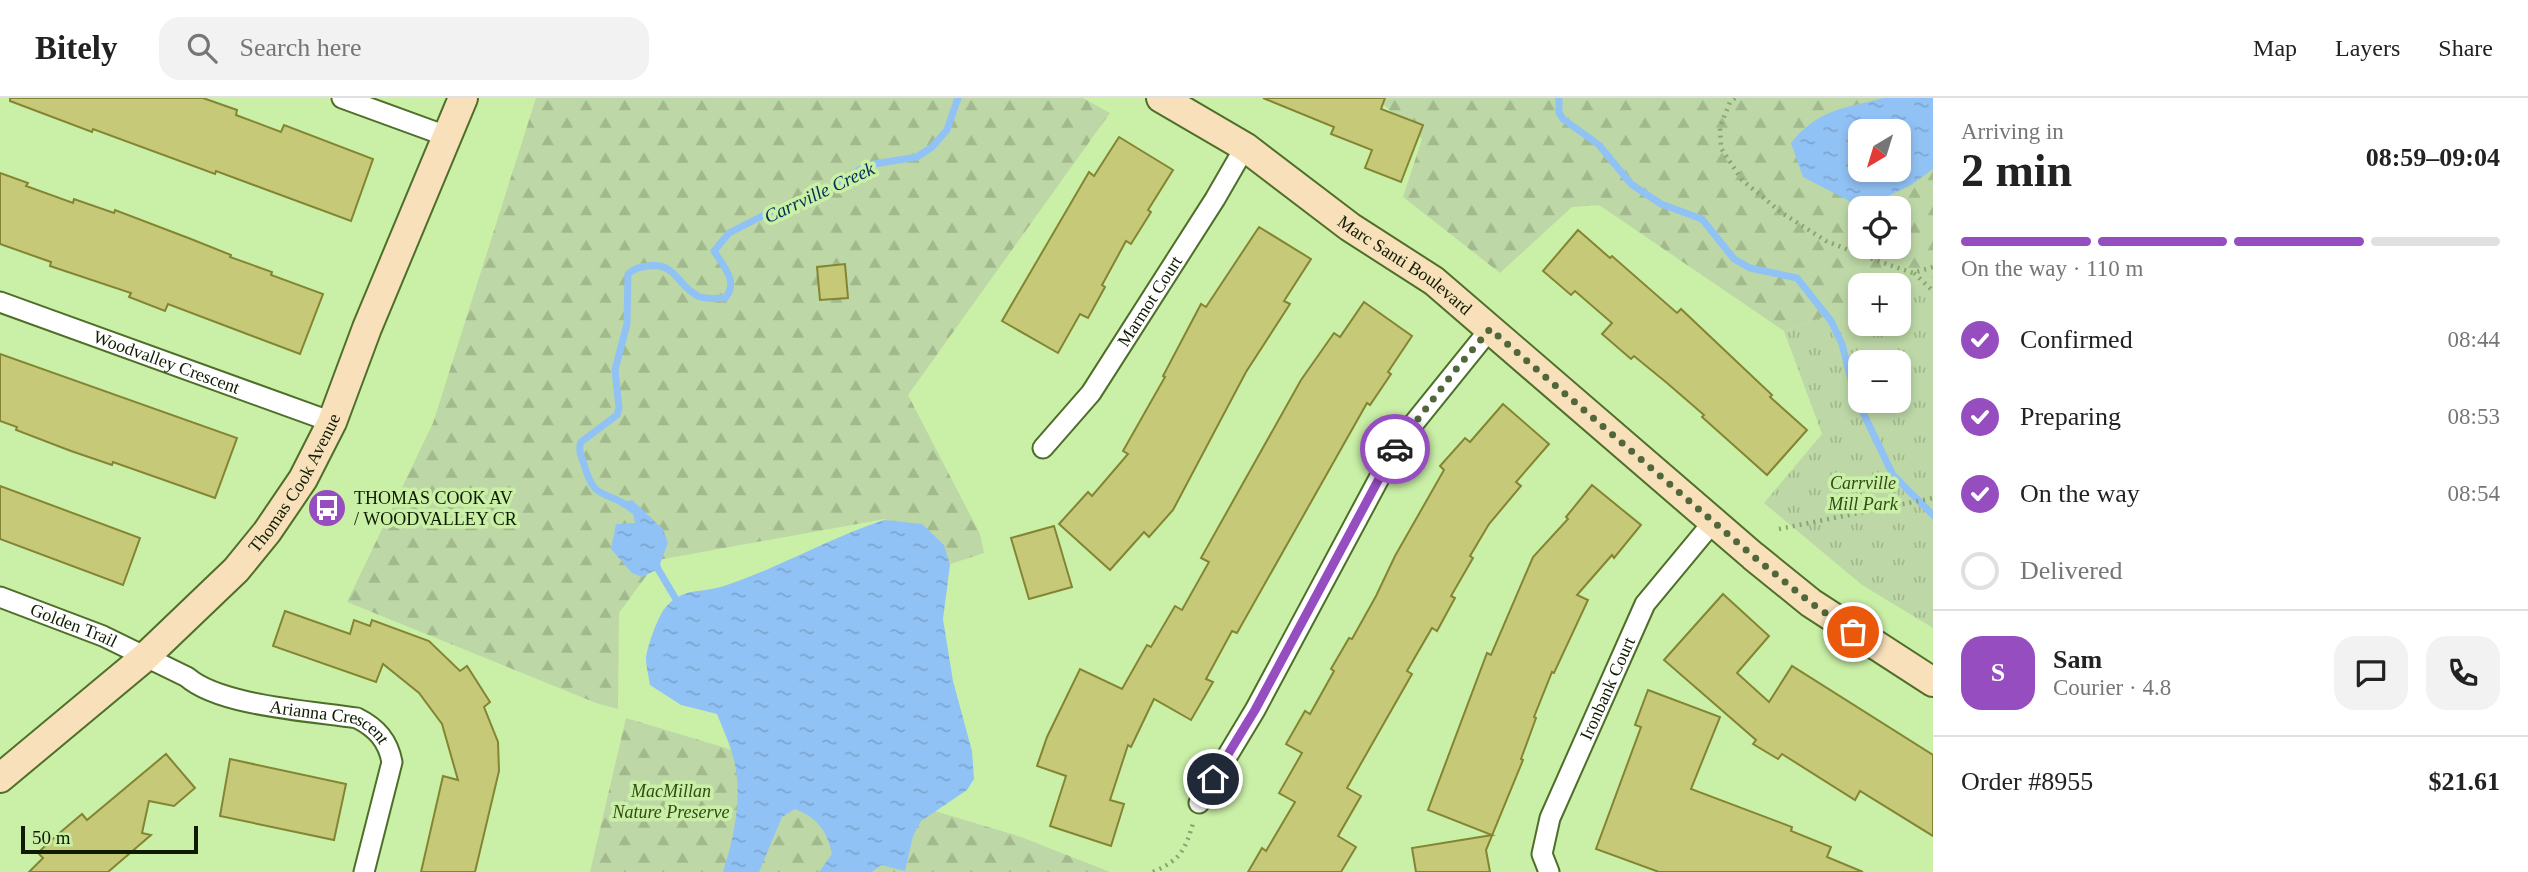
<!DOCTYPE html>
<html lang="en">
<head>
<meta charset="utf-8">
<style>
  body { margin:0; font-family:"Times New Roman",serif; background:#f2f2f2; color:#222; height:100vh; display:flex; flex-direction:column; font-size:26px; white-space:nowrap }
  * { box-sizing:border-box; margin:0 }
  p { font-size:23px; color:#767676 }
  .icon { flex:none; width:38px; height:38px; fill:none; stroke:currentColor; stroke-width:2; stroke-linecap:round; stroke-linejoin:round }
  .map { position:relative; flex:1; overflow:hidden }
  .drawer { display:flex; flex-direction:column; background:#fff; width:595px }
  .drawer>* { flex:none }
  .needle { width:46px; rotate:218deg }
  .controls { position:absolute; left:1848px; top:21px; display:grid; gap:14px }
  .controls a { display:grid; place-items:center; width:63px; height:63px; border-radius:14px; background:#fff; box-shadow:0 4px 10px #0003; font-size:35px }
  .scale { position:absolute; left:21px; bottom:18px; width:177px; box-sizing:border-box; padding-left:7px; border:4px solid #0e1b01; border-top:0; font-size:19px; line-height:24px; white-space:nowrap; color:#0e1b01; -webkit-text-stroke:5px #caf0a7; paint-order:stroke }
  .pin { position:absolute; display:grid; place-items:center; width:60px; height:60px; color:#fff; margin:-30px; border:4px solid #fff; border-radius:50%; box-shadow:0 2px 7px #0007 }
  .courier { position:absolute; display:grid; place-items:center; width:70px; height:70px; margin:-35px; border:5px solid #954dc0; border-radius:50%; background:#fff; color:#222; box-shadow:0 2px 9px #0007 }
  .overview em { font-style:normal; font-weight:800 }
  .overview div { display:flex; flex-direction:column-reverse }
  .overview { display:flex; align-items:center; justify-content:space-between; height:119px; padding:0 28px }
  h1 { font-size:46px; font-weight:800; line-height:52px }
  .bar { display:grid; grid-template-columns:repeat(4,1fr); gap:10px 7px; align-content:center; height:84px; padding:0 28px }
  .bar i { height:9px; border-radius:5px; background:#e0e0e0 }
  .bar .current { background:#954dc0 }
  .bar p { grid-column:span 4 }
  .line { display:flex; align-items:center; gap:18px; padding:0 28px; border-top:2px solid #e0e0e0 }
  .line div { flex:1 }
  .round { display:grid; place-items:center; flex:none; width:74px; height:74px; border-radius:21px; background:#f2f2f2 }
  ol { padding:0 28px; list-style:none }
  li { display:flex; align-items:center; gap:21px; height:77px }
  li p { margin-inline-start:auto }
  li .icon { padding:7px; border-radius:50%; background:#954dc0; color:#fff; stroke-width:4 }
  li:last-child { color:#767676 }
  li i { width:38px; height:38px; border:4px solid #e0e0e0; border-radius:50% }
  header { display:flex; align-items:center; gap:42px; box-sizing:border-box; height:98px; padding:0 35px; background:#fff; border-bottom:2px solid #e0e0e0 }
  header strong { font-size:33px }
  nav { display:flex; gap:38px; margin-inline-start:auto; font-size:24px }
  .search { width:490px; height:63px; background:#f2f2f2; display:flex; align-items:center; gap:18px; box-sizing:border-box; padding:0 24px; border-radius:21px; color:#767676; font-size:26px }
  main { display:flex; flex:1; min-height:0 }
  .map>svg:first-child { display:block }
  .grass { fill:url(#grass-tufts); fill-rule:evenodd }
  .forest { fill:url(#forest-firs); fill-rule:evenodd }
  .water { fill:url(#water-ripples); fill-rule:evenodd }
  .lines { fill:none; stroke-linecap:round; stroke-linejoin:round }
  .stream { stroke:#91c2f5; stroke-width:7 }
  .building { fill:#c6c978; stroke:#838533; stroke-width:2 }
  .street-casing { stroke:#4e6e29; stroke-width:23 }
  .secondary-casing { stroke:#4e6e29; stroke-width:32 }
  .path { stroke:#88a66d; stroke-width:4.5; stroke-dasharray:2 5; stroke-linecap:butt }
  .street { stroke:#fff; stroke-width:19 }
  .secondary { stroke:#f8e0ba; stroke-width:28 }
  .done { stroke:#50663b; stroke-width:7; stroke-dasharray:0 12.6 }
  .route { stroke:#954dc0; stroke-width:9 }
  .labels { text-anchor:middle; stroke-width:7; stroke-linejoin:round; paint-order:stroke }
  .street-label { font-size:18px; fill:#0e1b01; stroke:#caf0a7 }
  .park-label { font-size:18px; font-style:italic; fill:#324b15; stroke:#caf0a7 }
  .poi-label { font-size:18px; fill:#0e1b01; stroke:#caf0a7; text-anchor:start }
  .water-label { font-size:19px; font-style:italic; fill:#012f57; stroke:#caf0a7 }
</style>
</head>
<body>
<header>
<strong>Bitely</strong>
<div class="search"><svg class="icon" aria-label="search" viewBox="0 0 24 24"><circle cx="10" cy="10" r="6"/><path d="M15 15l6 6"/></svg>Search here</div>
<nav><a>Map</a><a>Layers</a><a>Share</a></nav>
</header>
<main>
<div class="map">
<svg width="1933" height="774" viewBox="0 0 1933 774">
  <defs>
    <pattern id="grass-tufts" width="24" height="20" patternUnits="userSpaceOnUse" patternTransform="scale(1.75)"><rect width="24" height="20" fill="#bdd8a6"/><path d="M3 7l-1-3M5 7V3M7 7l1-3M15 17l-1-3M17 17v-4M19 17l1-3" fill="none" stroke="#a1b98d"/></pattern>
    <pattern id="forest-firs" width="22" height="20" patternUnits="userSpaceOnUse" patternTransform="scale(1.75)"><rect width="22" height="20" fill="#bdd8a6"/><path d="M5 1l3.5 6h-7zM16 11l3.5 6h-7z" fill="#a1b98d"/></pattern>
    <pattern id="water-ripples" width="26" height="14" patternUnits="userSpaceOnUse" patternTransform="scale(1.75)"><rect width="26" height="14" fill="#91c2f5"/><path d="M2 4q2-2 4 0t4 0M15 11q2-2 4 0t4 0" fill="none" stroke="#7ca6d0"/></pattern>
  </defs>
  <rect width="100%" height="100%" fill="#caf0a7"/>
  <path class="grass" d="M 1933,180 L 1933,530 L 1862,487 L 1764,405 L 1822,336 L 1784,233 L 1860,206 L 1860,226 L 1899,226 L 1899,192 ZM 1860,264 L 1899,264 L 1899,303 L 1860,303 Z"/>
  <g class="forest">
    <polygon points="536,0 1083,0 1110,15 908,297 980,436 984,455 923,475 885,421 658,462 619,515 618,611 596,605 347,504 433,325"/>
    <path d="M 1376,0 L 1933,0 L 1933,180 L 1899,192 L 1899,187 L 1860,187 L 1860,206 L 1784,233 L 1599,107 L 1572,109 L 1500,175 L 1403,99 L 1422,41 ZM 1860,33 L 1899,33 L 1899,72 L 1860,72 ZM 1860,110 L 1899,110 L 1899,149 L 1860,149 Z"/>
    <polygon points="626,620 1021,739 1110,774 590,774"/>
  </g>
  <g class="water">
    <path d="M 1884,0 L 1933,0 L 1933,71 L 1911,87 L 1863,110 L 1803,79 L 1791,45 C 1818,11 1845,10 1884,0 ZM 1860,33 L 1899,33 L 1899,72 L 1860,72 Z"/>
    <polygon points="632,402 663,431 668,445 658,471 642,479 632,475 611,451 616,426 635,425 632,412 623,404"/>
    <path d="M 884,422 L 922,426 L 944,447 L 950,467 L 943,521 L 953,583 L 972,653 L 974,681 L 967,692 L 921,723 L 913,738 L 905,773 L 881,767 L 872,774 L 819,774 L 832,756 C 827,732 817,720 795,711 L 782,719 L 759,774 L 723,774 C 734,740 743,698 734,662 C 730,646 723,631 717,616 L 681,607 L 650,587 C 649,579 646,569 646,560 C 647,549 658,518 665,510 C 684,488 700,496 724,488 C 779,470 829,440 884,422 Z"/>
  </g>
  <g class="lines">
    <g class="stream">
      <polyline points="1559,0 1559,15 1563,21 1599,47 1631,86 1661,106 1702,121 1734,161 1750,170 1797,180 1831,223 1842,246 1855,298 1893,377 1933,417"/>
      <path d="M 633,412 C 606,390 595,406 584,366 C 581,358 578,352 581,344 L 617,317 L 619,310 L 615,272 L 627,226 L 628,176 C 635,170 640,169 648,168 C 676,164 676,187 698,198 C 706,202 716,200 725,200 C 739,184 724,169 714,153 L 729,135 L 774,112 L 817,97 L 868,67 L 917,59 L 932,49 L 947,32 L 958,0"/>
      <polyline points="656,463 658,471 680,508"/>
    </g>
  </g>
  <g class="building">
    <polygon points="10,0 203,0 237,12 236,17 281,34 284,27 373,61 351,123 216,73 215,76 93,31 92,34 10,3"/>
    <polygon points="1263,0 1385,0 1381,11 1423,27 1401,84 1365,70 1372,52 1331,36 1334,29"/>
    <polygon points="1119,39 1173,72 1148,112 1151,114 1131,146 1126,143 1102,187 1105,189 1088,220 1080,216 1058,255 1002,223 1089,74 1094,78"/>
    <polygon points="0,75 28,85 26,88 73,105 74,101 114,115 115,112 191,141 231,157 230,159 272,174 271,177 323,196 300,256 168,206 165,213 129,199 131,195 50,168 51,164 0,146"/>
    <polygon points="1259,129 1311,161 1284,203 1290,206 1246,274 1173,412 1149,439 1144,434 1110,472 1059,426 1088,394 1092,398 1128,356 1123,353 1165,279 1163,278 1201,206 1206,209"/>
    <polygon points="1578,132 1610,160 1612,158 1677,215 1681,211 1772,297 1770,299 1807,332 1767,377 1702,319 1704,317 1667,285 1634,258 1631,261 1602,236 1612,225 1575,193 1571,197 1543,173"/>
    <polygon points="845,166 848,200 820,202 817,169"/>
    <polygon points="1364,204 1412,238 1388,274 1391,276 1370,307 1367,305 1237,535 1232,533 1206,581 1213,584 1191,622 1154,601 1131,649 1128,647 1110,702 1124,706 1111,748 1050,728 1066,678 1037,668 1047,639 1080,571 1122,591 1147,547 1151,549 1175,508 1182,512 1209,464 1201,460 1301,282 1334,235 1340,239"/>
    <polygon points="0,256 237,340 215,400 113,364 112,367 71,353 16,332 17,329 0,323"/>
    <polygon points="1503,306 1549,346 1516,384 1521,388 1489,426 1470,458 1473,460 1451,498 1455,500 1437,533 1432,530 1407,573 1412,576 1347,690 1361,698 1338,738 1356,749 1341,774 1248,774 1262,750 1266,753 1295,704 1279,695 1302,655 1286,646 1305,613 1310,616 1334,573 1331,571 1349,540 1352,541 1376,498 1395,458 1444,372 1440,368 1465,340 1470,344"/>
    <polygon points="1592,387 1641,427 1614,460 1612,457 1577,497 1588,502 1554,575 1552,574 1534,619 1536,620 1521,661 1523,662 1486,752 1490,774 1416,774 1412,750 1492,737 1428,712 1487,555 1491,557 1533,459 1568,421 1566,419"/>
    <polygon points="0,388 140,440 123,487 0,441"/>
    <polygon points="1054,428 1072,489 1029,501 1011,440"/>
    <polygon points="1723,496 1769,538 1737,575 1769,604 1792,568 1933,657 1933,738 1860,693 1855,702 1782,656 1778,661 1753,646 1756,642 1664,562"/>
    <polygon points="285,513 350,536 354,522 370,528 372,522 429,543 460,573 467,568 490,604 484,609 498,644 499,673 475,774 421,774 443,678 458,682 442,626 419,595 383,566 376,584 273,548"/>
    <polygon points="1648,592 1720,619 1691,691 1792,729 1791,733 1831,749 1827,759 1863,774 1659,774 1596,751 1641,629 1635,627"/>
    <polygon points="166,656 195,690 174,708 149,703 142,735 151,737 108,774 29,774 43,760 38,755 49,744 82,716 87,722"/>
    <polygon points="230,661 346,686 334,742 220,718"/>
  </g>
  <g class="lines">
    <defs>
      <g id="street">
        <polyline points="342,0 449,39"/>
        <path id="s1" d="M 0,204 L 332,324"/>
        <path id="s2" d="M 1043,350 L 1091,295 L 1215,101 L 1245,49"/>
        <path id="s3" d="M 0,499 L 103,538 L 187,579 C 220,608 312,613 357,620 C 377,630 388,643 392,664 L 364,774"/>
        <polyline points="1199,705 1255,612 1398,345 1490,231"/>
        <path id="s4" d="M 1549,774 L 1542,756 L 1550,720 L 1645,506 L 1713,424"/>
      </g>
      <g id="secondary">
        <path id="s5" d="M 1161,0 L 1245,49 L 1350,129 L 1434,183 L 1753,458 L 1811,505 L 1933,584"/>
        <path id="s6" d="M 0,680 L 144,560 L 236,472 L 267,434 L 303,381 L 332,324 L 367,230 L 463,0"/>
      </g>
    </defs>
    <use href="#street" class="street-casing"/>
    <use href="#secondary" class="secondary-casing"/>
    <g class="path">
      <polyline points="1735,0 1730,4 1720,29 1721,50 1742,82 1782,115 1826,143 1869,160 1913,175 1933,169"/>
      <polyline points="1914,175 1933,193"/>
      <polyline points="1779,431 1933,400"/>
      <path d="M 1153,774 C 1182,761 1185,752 1194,722"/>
    </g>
    <use href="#street" class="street"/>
    <use href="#secondary" class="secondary"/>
  </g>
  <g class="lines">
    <polyline class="done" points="1395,351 1457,270 1490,231 1753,458 1811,505 1853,534"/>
    <polyline class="route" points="1213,681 1255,612 1395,351"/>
  </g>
  <defs>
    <symbol id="bus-disc" viewBox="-11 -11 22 22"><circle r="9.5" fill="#954dc0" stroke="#caf0a7"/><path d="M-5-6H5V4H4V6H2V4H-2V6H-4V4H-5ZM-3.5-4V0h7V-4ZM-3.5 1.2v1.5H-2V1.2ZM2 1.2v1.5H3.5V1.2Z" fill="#fff"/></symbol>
  </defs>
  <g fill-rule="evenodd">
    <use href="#bus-disc" x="305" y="388" width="44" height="44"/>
  </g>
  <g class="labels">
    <g class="street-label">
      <text dy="6" stroke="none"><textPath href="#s5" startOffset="296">Marc Santi Boulevard</textPath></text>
      <text dy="6" stroke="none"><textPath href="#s2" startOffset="182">Marmot Court</textPath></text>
      <text dy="6" stroke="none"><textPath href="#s1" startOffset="177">Woodvalley Crescent</textPath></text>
      <text dy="6" stroke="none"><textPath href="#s6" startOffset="420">Thomas Cook Avenue</textPath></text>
      <text dy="6" stroke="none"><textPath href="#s3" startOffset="79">Golden Trail</textPath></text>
      <text dy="6" stroke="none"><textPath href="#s4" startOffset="198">Ironbank Court</textPath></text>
      <text dy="6" stroke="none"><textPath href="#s3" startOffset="355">Arianna Crescent</textPath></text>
    </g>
    <g class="park-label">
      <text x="1863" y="391">Carrville<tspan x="1863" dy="21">Mill Park</tspan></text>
      <text x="671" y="699">MacMillan<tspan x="671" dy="21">Nature Preserve</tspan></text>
    </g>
    <g class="poi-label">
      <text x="354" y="406">THOMAS COOK AV<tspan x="354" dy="21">/ WOODVALLEY CR</tspan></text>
    </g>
    <g class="water-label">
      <text transform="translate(819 94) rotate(-25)" y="7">Carrville Creek</text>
    </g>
  </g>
</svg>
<div class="controls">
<a><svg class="needle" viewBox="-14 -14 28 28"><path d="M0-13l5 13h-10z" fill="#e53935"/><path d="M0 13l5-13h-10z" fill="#767676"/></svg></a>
<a><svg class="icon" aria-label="locate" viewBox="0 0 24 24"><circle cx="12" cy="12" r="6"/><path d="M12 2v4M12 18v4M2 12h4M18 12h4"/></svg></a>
<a>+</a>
<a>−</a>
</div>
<div class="scale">50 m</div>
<div class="pin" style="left:1853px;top:534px;background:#ea580c"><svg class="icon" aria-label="bag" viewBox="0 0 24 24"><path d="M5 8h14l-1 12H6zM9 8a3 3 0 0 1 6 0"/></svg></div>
<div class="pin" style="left:1213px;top:681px;background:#1f2937"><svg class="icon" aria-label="home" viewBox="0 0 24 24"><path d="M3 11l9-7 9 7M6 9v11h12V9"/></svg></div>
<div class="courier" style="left:1395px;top:351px"><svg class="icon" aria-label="car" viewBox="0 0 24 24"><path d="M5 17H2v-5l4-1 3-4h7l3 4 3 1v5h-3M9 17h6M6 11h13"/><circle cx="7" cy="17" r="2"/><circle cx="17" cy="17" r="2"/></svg></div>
</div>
<section class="drawer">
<div class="overview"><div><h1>2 min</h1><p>Arriving in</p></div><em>08:59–09:04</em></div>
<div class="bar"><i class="current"></i><i class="current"></i><i class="current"></i><i></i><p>On the way · 110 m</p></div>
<ol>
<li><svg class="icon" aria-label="check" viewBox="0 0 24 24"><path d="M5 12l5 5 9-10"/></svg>Confirmed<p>08:44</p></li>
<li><svg class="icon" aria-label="check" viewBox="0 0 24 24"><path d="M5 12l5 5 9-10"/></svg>Preparing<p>08:53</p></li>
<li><svg class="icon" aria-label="check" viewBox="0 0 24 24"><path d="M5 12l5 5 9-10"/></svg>On the way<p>08:54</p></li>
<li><i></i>Delivered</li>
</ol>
<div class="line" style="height:126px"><b class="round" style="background:#954dc0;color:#fff">S</b><div><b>Sam</b><p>Courier · 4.8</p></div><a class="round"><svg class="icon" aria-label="chat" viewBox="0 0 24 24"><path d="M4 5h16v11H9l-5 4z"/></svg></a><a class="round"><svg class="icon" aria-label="phone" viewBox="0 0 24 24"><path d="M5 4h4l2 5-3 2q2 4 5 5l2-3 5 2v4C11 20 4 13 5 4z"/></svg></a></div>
<div class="line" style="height:91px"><div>Order #8955</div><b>$21.61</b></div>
</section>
</main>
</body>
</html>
